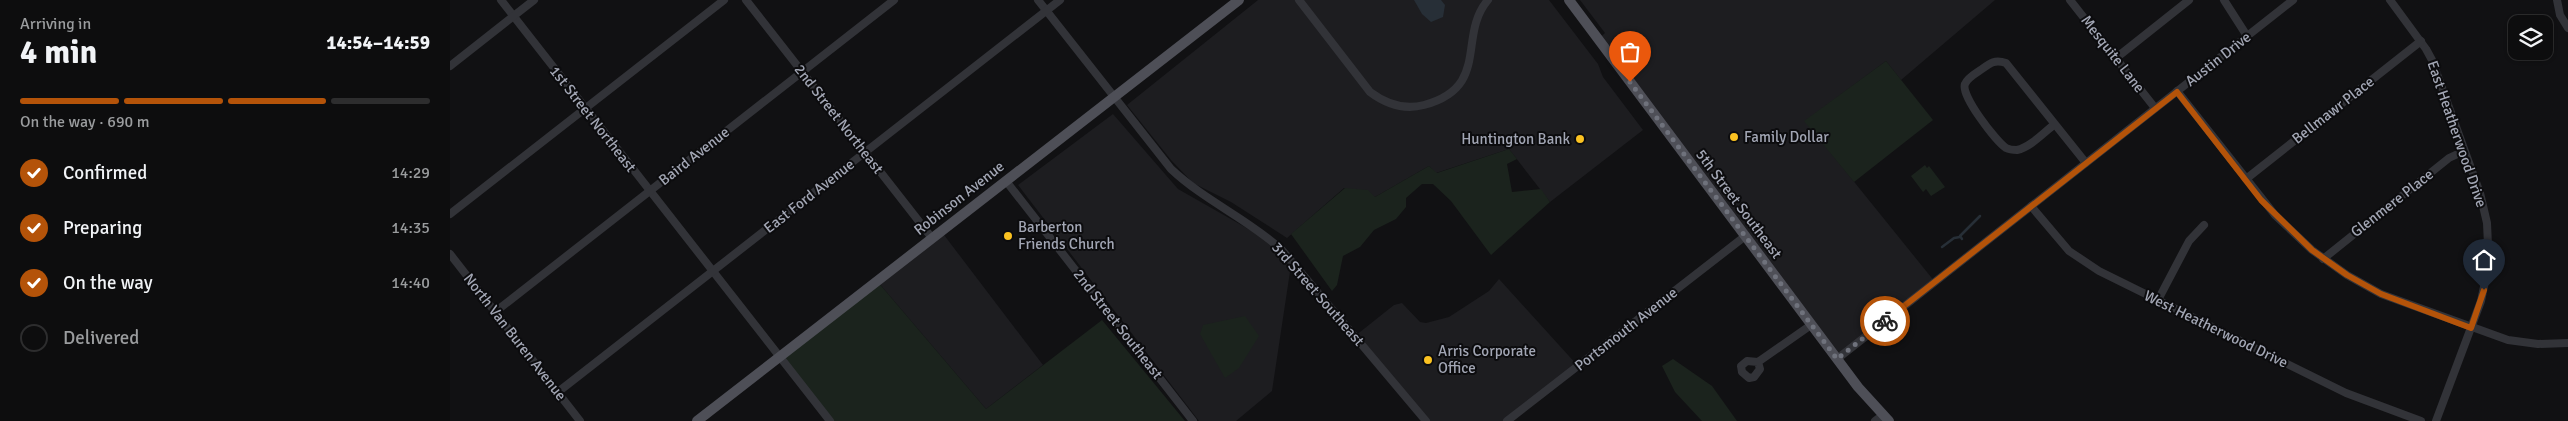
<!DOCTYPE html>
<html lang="en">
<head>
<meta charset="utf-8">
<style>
  body { margin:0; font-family:Signika,sans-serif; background:#161617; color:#f1f3f6; height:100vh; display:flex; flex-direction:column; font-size:19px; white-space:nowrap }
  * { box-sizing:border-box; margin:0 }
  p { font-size:16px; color:#9a9c9e }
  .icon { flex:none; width:28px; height:28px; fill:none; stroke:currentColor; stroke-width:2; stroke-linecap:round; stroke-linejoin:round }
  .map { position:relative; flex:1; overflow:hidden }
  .sheet { display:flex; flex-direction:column; background:#0d0d0e; width:450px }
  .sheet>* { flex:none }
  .controls { position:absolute; left:2058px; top:15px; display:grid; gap:10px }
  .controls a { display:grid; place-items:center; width:45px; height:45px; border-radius:10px; background:#0d0d0e; box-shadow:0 1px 4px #0004,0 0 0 1px #2d2d2e; font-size:25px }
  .pin { position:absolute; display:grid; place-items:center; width:42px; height:42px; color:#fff; margin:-51px -21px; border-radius:50% 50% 50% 0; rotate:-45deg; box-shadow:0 0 5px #0007 }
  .pin .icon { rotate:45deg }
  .courier { position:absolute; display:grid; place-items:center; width:50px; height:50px; margin:-25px; border:4px solid #b45309; border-radius:50%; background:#fff; color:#222; box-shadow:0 1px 6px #0007 }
  .head em { font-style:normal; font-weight:700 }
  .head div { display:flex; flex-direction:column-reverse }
  .head { display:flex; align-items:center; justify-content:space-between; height:85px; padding:0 20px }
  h1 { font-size:32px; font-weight:700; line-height:38px }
  .bar { display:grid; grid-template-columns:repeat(4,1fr); gap:8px 5px; align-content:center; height:60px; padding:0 20px }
  .bar i { height:6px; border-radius:4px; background:#2d2d2e }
  .bar .selected { background:#b45309 }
  .bar p { grid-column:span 4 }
  ol { padding:0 20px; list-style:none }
  li { display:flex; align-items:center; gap:15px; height:55px }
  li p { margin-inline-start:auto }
  li .icon { padding:5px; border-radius:50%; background:#b45309; color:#fff; stroke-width:4 }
  li:last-child { color:#9a9c9e }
  li i { width:28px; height:28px; border:2px solid #2d2d2e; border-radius:50% }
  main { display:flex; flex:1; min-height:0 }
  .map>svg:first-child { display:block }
  .built { fill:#1d1d20 }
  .green { fill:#1b231d }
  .water { fill:#272f37 }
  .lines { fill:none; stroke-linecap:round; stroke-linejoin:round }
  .stream { stroke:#272f37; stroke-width:2.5 }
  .minor { stroke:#323338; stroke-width:8 }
  .major { stroke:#4e4f57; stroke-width:10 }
  .done { stroke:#6f727c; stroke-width:5; stroke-dasharray:0 9 }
  .route { stroke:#b45309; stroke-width:6 }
  .poi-dot { fill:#fbc221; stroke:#0c0c0e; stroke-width:2 }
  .labels { text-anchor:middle; stroke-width:4; stroke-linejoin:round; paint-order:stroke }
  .street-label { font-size:15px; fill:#a2a6b4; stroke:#0c0c0e }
  .poi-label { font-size:15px; fill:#a2a6b4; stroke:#0c0c0e; text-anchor:start }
</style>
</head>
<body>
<main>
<section class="sheet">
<div class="head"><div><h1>4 min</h1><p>Arriving in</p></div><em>14:54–14:59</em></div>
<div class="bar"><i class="selected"></i><i class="selected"></i><i class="selected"></i><i></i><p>On the way · 690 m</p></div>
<ol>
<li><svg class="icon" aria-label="check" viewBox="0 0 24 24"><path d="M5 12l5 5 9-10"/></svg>Confirmed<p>14:29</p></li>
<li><svg class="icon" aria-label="check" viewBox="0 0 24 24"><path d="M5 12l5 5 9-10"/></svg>Preparing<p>14:35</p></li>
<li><svg class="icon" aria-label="check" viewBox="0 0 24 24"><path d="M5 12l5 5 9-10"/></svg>On the way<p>14:40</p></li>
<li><i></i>Delivered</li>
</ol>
</section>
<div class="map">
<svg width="2118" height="421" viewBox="0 0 2118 421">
  <rect width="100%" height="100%" fill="#111113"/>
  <g class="built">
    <polygon points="808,0 1099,0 1148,64 1153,77 1193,130 1100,202 1059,149 986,173 979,166 925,197 894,188 837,238 781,202 743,183 721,160 677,105"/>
    <polygon points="1130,0 1545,0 1451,80 1436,61 1355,121 1485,282 1387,359 1148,39 1155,33"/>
    <polygon points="663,114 728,189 816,239 841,265 822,391 786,421 749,421 568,185"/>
    <polygon points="491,231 593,365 536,409 427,281"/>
    <polygon points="1049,279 1128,366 1057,421 976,421 905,336 944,305 952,303 970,322 976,323 999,317 1039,291"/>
  </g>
  <g class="green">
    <polygon points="1436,61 1483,120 1404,182 1354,121"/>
    <polygon points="1059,149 1067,159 1057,164 1062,192 1091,189 1100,202 1041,255 1001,201 983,184 972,184 956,198 956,207 946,219 924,230 910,247 893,256 887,285 882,291 841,234 895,188 918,190 925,197 979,166 987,173"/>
    <polygon points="1475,165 1477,168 1479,166 1495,187 1481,196 1476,189 1473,192 1461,176"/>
    <polygon points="427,281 536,409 652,320 735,421 380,421 328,357"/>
    <polygon points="795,316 809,336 789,368 775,378 750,334 753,325"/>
    <polygon points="1223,359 1262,386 1287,421 1252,421 1225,392 1212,366"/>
  </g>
  <polygon class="water" points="964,0 991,0 995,5 993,17 981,22 972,14"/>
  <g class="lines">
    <g class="stream">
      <polyline points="1512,239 1510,236 1530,216"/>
      <polyline points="1492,247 1504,238 1510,237"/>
    </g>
    <g class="minor">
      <polyline points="51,0 380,421"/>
      <polyline points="296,0 482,238"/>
      <path d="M 588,0 L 721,169 C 755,201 798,219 832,250 L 976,421"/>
      <path d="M 849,0 L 920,92 C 936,104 955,110 974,105 C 1041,87 1007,36 1038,0"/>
      <polyline points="1620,0 1705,108"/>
      <polyline points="1774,0 1797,36"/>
      <polyline points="1940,0 1976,49 1982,60 2030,193 2037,223 2038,245 2038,267 2031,301 1986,421"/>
      <polyline points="2107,0 2110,15 2118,28"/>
      <polyline points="1666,58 1739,0"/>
      <polyline points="0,66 84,0"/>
      <polyline points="1727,91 1825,215 1862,250 1897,275 1931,294 2058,340 2088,344 2118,343"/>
      <path d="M 1605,124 C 1594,132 1581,147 1567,150 C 1564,150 1558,149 1556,148 C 1546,141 1510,95 1515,84 C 1517,78 1526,73 1532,69 C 1540,63 1545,59 1556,63 L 1636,163"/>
      <polyline points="1796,179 1971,41"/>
      <polyline points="556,181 743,421"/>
      <polyline points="1581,206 1619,251 1649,271 1896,393 1971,421"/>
      <polyline points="0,214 274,0"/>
      <polyline points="0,254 130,421"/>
      <polyline points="1873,259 1999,158 2014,151"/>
      <polyline points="1708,300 1739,241 1754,225"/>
      <polyline points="45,312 444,0"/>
      <polyline points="1387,359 1843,0"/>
      <polyline points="1308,362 1310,369 1304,377 1299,378 1292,372 1291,366 1297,361 1308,362 1361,325"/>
      <polyline points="108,392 610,0"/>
      <polyline points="1057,421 1294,237"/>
      <polyline points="1425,421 1433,415"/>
    </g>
    <g class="major">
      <polyline points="1119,0 1408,387 1439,421"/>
      <polyline points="247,421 789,0"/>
    </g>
  </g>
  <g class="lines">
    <polyline class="done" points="1180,82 1387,359 1435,321"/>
    <polyline class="route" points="1435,321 1727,92 1811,200 1862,250 1897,275 1931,294 2021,328 2034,290"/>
  </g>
  <g class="poi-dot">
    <circle cx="1284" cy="137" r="5"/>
    <circle cx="1130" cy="139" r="5"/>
    <circle cx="558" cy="236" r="5"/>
    <circle cx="978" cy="360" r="5"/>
  </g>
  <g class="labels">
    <g class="street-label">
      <text transform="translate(1663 54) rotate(52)" y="5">Mesquite Lane</text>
      <text transform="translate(1768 59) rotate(-38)" y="5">Austin Drive</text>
      <text transform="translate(1883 110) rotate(-38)" y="5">Bellmawr Place</text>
      <text transform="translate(143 119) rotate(52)" y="5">1st Street Northeast</text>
      <text transform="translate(389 119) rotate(52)" y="5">2nd Street Northeast</text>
      <text transform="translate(2007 134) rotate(71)" y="5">East Heatherwood Drive</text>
      <text transform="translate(244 156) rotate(-38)" y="5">Baird Avenue</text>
      <text transform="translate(359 196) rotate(-38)" y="5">East Ford Avenue</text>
      <text transform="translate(509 198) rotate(-38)" y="5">Robinson Avenue</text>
      <text transform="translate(1942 203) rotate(-38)" y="5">Glenmere Place</text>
      <text transform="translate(1289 204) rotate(53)" y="5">5th Street Southeast</text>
      <text transform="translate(868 294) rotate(49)" y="5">3rd Street Southeast</text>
      <text transform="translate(668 324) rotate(52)" y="5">2nd Street Southeast</text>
      <text transform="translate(1176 329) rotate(-38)" y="5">Portsmouth Avenue</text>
      <text transform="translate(1766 329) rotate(26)" y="5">West Heatherwood Drive</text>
      <text transform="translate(65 337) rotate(52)" y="5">North Van Buren Avenue</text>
    </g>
    <g class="poi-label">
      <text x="1294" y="142">Family Dollar</text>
      <text x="1120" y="144" text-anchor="end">Huntington Bank</text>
      <text x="568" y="232">Barberton<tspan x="568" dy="17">Friends Church</tspan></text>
      <text x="988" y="356">Arris Corporate<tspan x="988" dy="17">Office</tspan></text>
    </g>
  </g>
</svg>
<div class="controls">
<a><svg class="icon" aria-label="layers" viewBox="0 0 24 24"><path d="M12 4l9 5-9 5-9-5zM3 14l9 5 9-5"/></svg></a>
</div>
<div class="pin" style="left:1180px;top:82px;background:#ea580c"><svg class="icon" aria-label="bag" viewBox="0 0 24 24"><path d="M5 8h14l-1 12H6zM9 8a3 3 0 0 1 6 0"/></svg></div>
<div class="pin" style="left:2034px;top:290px;background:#1f2937"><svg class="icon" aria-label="home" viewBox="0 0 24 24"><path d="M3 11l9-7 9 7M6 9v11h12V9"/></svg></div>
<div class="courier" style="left:1435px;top:321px"><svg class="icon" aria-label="bike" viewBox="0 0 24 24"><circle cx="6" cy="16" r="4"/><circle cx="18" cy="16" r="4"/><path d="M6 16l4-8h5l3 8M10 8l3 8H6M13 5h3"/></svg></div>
</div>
</main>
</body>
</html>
